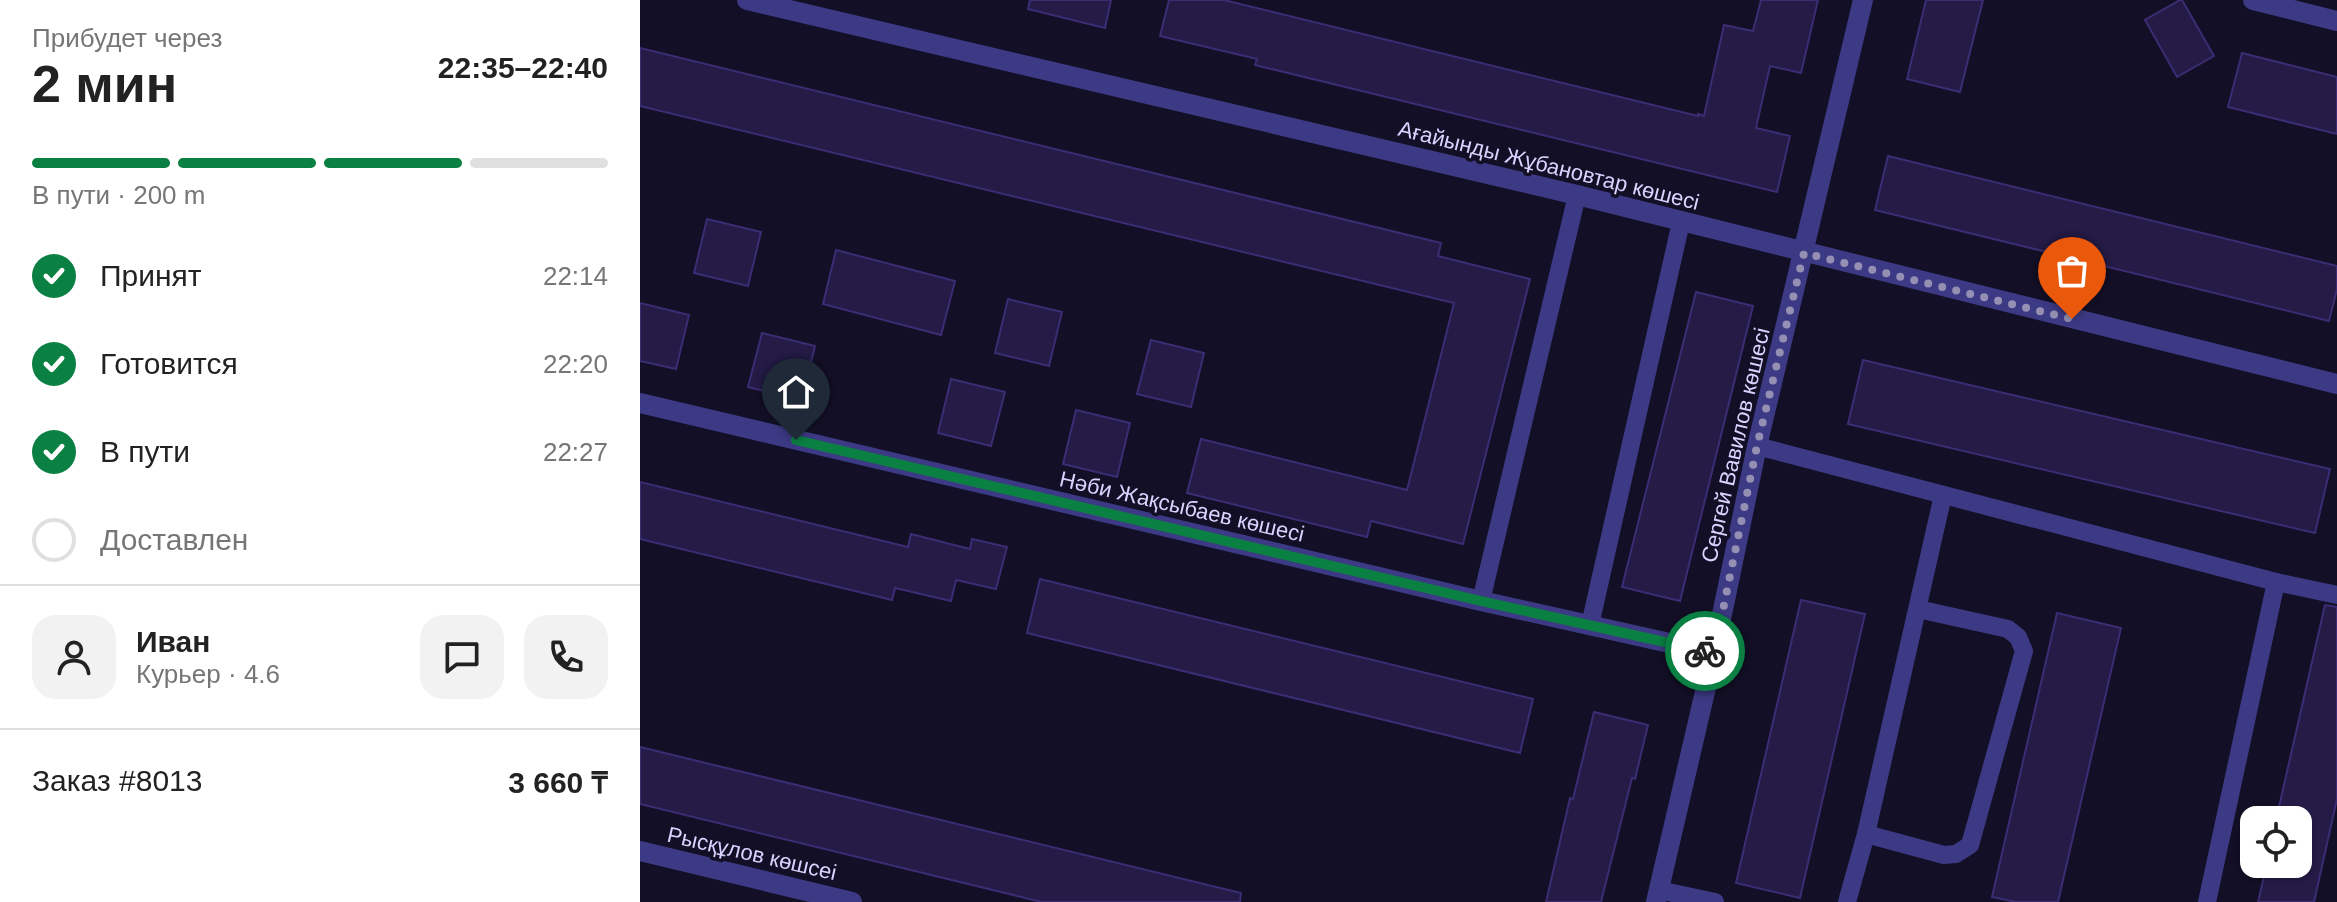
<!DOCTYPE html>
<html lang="ru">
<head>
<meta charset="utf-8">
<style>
  body { margin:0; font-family:Helvetica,sans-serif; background:#f2f2f2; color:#222; height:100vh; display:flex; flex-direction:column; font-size:30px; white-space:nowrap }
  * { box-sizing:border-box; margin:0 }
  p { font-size:26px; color:#767676 }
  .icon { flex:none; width:44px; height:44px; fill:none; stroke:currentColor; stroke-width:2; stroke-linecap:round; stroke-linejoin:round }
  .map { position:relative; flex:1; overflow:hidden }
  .drawer { display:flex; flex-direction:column; background:#fff; width:640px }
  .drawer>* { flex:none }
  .fabs { position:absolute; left:1600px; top:806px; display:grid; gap:16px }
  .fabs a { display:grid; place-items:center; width:72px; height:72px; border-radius:16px; background:#fff; box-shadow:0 2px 6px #0004; font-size:40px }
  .pin { position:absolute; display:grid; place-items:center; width:68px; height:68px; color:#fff; margin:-82px -34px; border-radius:50% 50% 50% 0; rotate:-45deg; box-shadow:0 0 8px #0007 }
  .pin .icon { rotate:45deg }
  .courier { position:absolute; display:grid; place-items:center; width:80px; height:80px; margin:-40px; border:6px solid #0b8043; border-radius:50%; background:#fff; color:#222; box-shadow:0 2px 10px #0007 }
  .summary em { font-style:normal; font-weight:700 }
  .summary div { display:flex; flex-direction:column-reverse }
  .summary { display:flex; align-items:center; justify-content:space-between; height:136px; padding:0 32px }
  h1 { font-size:52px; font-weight:700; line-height:60px }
  .bar { display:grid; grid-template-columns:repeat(4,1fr); gap:12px 8px; align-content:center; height:96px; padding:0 32px }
  .bar i { height:10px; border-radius:6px; background:#e0e0e0 }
  .bar .on { background:#0b8043 }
  .bar p { grid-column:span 4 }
  .line { display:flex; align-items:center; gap:20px; padding:0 32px; border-top:2px solid #e0e0e0 }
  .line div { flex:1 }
  .round { display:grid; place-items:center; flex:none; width:84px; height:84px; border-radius:24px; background:#f2f2f2 }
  ol { padding:0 32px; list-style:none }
  li { display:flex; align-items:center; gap:24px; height:88px }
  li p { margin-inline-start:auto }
  li .icon { padding:8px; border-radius:50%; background:#0b8043; color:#fff; stroke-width:4 }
  li:last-child { color:#767676 }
  li i { width:44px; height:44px; border:4px solid #e0e0e0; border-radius:50% }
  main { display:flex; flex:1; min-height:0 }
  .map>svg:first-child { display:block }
  .building { fill:#241b47; stroke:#3b2d73; stroke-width:2 }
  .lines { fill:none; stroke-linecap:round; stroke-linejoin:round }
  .service { stroke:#3d3a85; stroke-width:18 }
  .minor { stroke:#3d3a85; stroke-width:20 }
  .tertiary { stroke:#3d3a85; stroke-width:20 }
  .done { stroke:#948fb3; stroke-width:8; stroke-dasharray:0 14.4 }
  .route { stroke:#0b8043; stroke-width:10 }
  .labels { text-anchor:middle; stroke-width:7; stroke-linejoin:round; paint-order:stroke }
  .street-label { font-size:22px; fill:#d9d4ff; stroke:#130f26 }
</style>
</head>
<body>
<main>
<section class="drawer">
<div class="summary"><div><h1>2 мин</h1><p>Прибудет через</p></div><em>22:35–22:40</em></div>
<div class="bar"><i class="on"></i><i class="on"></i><i class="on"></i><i></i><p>В пути · 200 m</p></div>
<ol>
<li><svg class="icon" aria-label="check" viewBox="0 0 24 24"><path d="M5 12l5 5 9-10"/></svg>Принят<p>22:14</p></li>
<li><svg class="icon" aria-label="check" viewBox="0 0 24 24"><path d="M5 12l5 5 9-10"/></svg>Готовится<p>22:20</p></li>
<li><svg class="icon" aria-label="check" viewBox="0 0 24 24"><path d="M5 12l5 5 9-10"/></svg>В пути<p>22:27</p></li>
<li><i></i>Доставлен</li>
</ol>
<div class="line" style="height:144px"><a class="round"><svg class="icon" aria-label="person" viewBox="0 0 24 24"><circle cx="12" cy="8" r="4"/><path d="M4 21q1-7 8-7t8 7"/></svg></a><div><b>Иван</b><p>Курьер · 4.6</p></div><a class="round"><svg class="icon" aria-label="chat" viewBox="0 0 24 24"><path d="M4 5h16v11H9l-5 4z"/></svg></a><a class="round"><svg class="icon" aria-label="phone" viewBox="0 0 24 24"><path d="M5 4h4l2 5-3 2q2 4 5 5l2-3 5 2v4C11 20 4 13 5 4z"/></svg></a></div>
<div class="line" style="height:104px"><div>Заказ #8013</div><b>3 660 ₸</b></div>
</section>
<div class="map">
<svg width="1697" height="902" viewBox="0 0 1697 902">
  <rect width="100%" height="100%" fill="#130f26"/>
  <g class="building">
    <polygon points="390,0 471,0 465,28 388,9"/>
    <polygon points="529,0 584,0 1058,116 1058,114 1064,116 1084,25 1113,31 1121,0 1178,0 1161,73 1130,66 1116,128 1150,136 1137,192 615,65 617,59 520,36"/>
    <polygon points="1286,0 1343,0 1320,92 1267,79"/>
    <polygon points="1540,0 1542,0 1574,56 1537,77 1505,20"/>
    <polygon points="0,48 801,243 798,256 890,279 823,544 731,521 727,537 547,493 561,439 767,490 814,303 0,106"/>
    <polygon points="1602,53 1697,77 1697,134 1588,107"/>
    <polygon points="1248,156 1697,266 1697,289 1689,321 1235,210"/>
    <polygon points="67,219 121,232 108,286 54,273"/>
    <polygon points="196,250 315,281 301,335 183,304"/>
    <polygon points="1056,292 1113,306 1040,601 982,587"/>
    <polygon points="368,299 422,312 409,366 355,353"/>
    <polygon points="0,303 49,315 36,369 0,361"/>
    <polygon points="122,333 175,346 162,400 108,387"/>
    <polygon points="511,340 564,353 551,407 497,394"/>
    <polygon points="1223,360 1690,469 1675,533 1208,424"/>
    <polygon points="311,379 365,392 351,446 298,433"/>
    <polygon points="436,410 490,423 477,477 423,464"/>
    <polygon points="0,482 268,547 271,534 330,549 332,539 367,547 356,589 316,580 311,601 255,588 252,600 0,539"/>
    <polygon points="400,579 893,699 880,753 387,633"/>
    <polygon points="1161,600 1225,614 1160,898 1096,883"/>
    <polygon points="1685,605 1697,607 1697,799 1674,902 1618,902 1627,864 1658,864 1658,820 1636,820"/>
    <polygon points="1417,613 1481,628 1418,902 1376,902 1352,897"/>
    <polygon points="954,712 1008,725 995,779 992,778 961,902 906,902 930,798 933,799"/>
    <polygon points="0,747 601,893 600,902 402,902 0,804"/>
  </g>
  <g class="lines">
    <g class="service">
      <polyline points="1117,446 1636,582 1567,902"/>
      <polyline points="1636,582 1697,595"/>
      <polyline points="841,601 937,195"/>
      <polyline points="950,625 1041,222"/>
      <polyline points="1226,834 1304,855 1316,854 1330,845 1384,651 1378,637 1368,629 1278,609"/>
      <polyline points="1019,890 1075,902"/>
      <polyline points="1207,902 1226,834 1303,495"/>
    </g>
    <g class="minor">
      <polyline points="1613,0 1697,21"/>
      <polyline points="0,403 841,601 1074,653"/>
    </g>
    <g class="tertiary">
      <polyline points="107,0 937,195 1697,384"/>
      <polyline points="0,851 212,902"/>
      <polyline points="1016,902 1074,653 1117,446 1223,0"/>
    </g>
  </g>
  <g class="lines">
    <polyline class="done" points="1065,651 1074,653 1117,446 1164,253 1432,319"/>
    <polyline class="route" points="156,440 841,601 1065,651"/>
  </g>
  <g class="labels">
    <g class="street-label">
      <text transform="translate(909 165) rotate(14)" y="8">Ағайынды Жұбановтар көшесі</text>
      <text transform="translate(1095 445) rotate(-77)" y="8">Сергей Вавилов көшесі</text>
      <text transform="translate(542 506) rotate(13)" y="8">Нәби Жақсыбаев көшесі</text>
      <text transform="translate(112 853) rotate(13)" y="8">Рысқұлов көшсеі</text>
    </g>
  </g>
</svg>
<div class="fabs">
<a><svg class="icon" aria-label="locate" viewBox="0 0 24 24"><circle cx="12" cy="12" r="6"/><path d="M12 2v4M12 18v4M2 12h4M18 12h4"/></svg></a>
</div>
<div class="pin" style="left:1432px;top:319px;background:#ea580c"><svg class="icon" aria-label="bag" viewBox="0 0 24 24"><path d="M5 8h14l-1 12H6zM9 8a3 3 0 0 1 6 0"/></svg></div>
<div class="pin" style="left:156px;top:440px;background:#1f2937"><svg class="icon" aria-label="home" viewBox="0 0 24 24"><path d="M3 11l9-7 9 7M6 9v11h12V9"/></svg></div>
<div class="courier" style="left:1065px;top:651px"><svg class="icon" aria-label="bike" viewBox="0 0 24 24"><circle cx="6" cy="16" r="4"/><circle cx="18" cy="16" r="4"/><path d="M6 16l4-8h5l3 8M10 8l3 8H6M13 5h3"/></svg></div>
</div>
</main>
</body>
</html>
